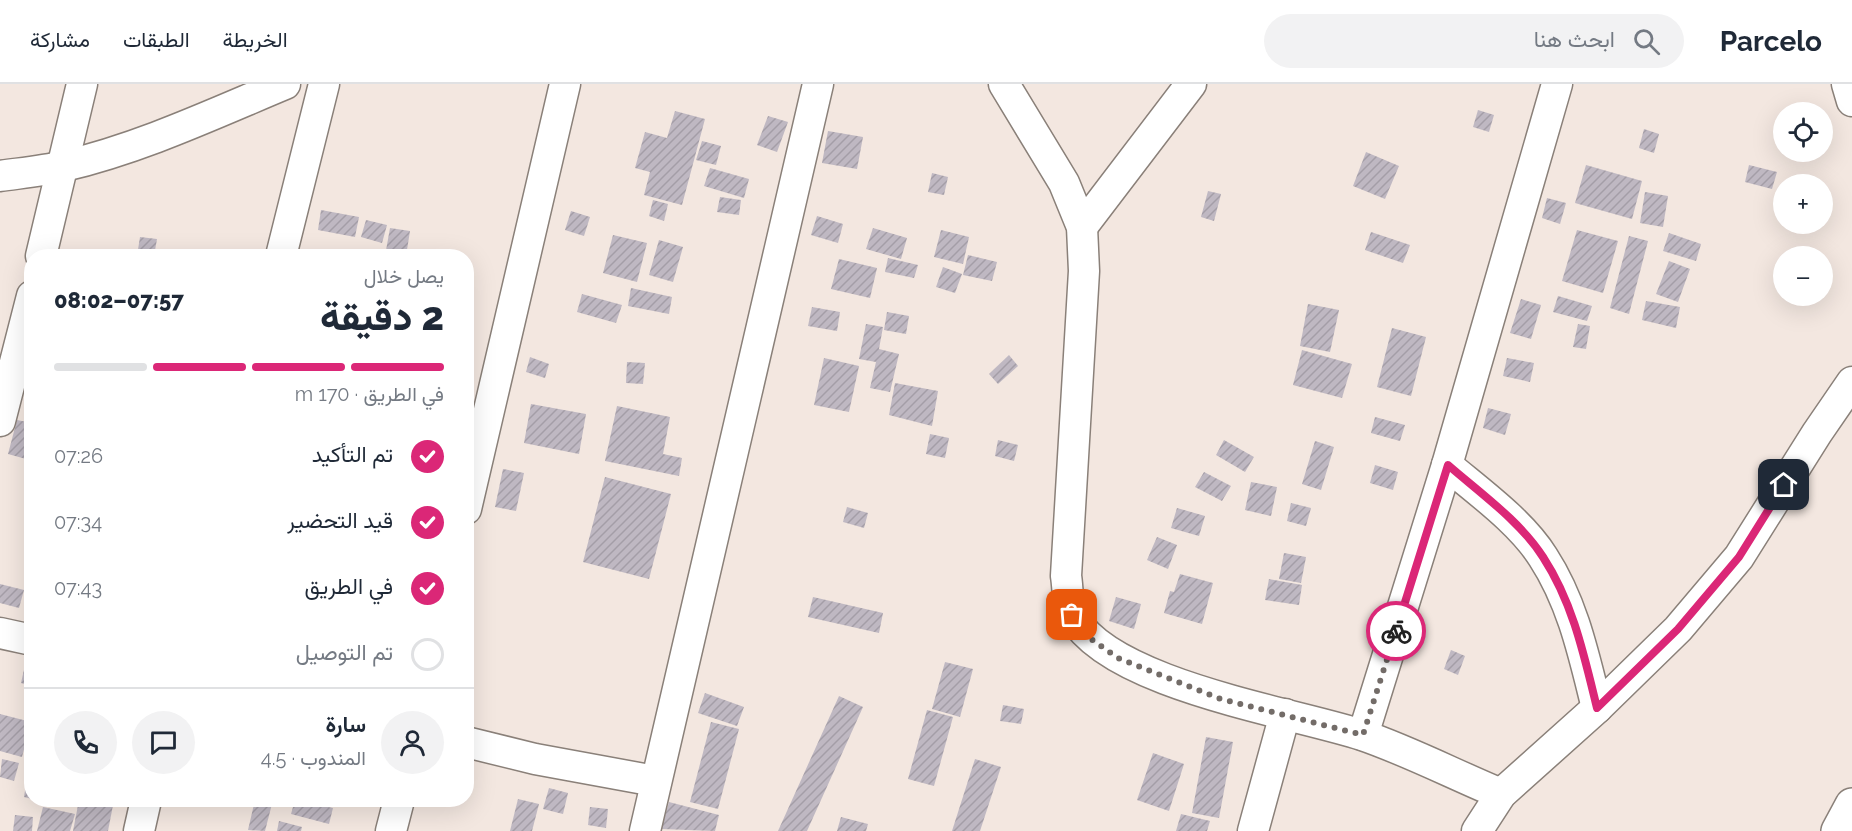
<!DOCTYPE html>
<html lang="ar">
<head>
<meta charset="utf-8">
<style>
  body { margin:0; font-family:Raleway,Vazirmatn,sans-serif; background:#f2f2f3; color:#1f2937; direction:rtl; height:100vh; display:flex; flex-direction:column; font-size:22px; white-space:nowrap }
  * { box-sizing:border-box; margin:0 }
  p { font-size:20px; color:#747a83 }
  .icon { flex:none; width:33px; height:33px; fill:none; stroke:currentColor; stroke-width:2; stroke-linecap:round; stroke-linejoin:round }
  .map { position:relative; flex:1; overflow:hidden; direction:ltr }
  .side { position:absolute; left:24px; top:165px; width:450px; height:558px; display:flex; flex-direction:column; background:#fff; border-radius:24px; box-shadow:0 6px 24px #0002; direction:rtl }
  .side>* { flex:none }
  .fabs { position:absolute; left:1773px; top:18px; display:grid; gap:12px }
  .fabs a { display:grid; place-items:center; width:60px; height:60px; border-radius:50%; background:#fff; box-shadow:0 6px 24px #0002; font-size:30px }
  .pin { position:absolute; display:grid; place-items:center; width:51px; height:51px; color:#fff; margin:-26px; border-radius:12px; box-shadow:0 3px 9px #0006 }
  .courier { position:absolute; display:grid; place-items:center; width:60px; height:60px; margin:-30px; border:4px solid #db2777; border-radius:50%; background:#fff; color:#222; box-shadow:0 2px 8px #0007 }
  .head em { font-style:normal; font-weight:800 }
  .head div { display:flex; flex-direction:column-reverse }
  .head { display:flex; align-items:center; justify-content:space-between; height:102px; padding:0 30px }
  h1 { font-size:39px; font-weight:800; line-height:45px }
  .bar { display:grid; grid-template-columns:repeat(4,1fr); gap:9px 6px; align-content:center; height:72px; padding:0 30px }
  .bar i { height:8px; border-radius:4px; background:#e0e1e3 }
  .bar .active { background:#db2777 }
  .bar p { grid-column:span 4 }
  .line { display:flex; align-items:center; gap:15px; padding:0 30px; border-top:2px solid #e0e1e3 }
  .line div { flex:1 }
  .round { display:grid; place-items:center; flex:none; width:63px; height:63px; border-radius:32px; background:#f2f2f3 }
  ol { padding:0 30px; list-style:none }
  li { display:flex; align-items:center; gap:18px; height:66px }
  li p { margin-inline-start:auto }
  li .icon { padding:6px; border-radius:50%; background:#db2777; color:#fff; stroke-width:4 }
  li:last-child { color:#747a83 }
  li i { width:33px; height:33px; border:3px solid #e0e1e3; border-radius:50% }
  header { display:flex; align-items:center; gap:36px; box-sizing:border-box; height:84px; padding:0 30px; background:#fff; border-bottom:2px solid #e0e1e3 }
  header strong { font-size:28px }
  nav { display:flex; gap:33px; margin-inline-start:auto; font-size:21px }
  .search { width:420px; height:54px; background:#f2f2f3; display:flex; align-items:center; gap:15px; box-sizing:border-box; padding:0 21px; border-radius:33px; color:#747a83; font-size:22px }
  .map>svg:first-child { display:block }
  .building { fill:url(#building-hatch) }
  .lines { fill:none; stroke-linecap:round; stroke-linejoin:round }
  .street-casing { stroke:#8a8079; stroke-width:33 }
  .highway-casing { stroke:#8a8079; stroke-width:36 }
  .street { stroke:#fff; stroke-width:30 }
  .highway { stroke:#fff; stroke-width:33 }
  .done { stroke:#736c68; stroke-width:6; stroke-dasharray:0 10.8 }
  .route { stroke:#db2777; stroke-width:8 }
</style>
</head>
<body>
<header>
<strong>Parcelo</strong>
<div class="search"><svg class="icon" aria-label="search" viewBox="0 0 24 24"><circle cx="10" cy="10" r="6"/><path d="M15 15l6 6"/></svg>ابحث هنا</div>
<nav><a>الخريطة</a><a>الطبقات</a><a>مشاركة</a></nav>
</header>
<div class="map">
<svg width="1852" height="747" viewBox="0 0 1852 747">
  <defs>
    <pattern id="building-hatch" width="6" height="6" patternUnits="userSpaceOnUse" patternTransform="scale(1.5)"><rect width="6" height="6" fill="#bfb8c2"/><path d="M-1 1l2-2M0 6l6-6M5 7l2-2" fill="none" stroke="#a49ea7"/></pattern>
  </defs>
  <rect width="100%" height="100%" fill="#f3e7e0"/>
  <g class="building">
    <polygon points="1478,26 1494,31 1489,48 1473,43"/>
    <polygon points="675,27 705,35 682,121 644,111 650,88 635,84 645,48 667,54"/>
    <polygon points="768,32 788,38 777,68 757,61"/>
    <polygon points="1644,45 1659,50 1654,69 1639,64"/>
    <polygon points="828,47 863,53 857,85 822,79"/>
    <polygon points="702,57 721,62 716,81 696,76"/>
    <polygon points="1366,68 1399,82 1385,115 1353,102"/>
    <polygon points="1586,81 1642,97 1632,135 1575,119"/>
    <polygon points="1749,81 1777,88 1772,105 1745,98"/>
    <polygon points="710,84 749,95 744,114 704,102"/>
    <polygon points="932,89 948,93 944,111 928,108"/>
    <polygon points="1208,107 1221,110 1214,137 1201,133"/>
    <polygon points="1645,108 1668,112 1663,143 1640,139"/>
    <polygon points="720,113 741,116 739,131 717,128"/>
    <polygon points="1547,114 1566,119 1560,140 1542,134"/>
    <polygon points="653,116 668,120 664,137 649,132"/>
    <polygon points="321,126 359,133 355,153 318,146"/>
    <polygon points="571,127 590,133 584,152 565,146"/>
    <polygon points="817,132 843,140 838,159 811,151"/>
    <polygon points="366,136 387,141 382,159 361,153"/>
    <polygon points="390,144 410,147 406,172 385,172"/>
    <polygon points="873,144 907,154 901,175 866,165"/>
    <polygon points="941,146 969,153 963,180 934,173"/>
    <polygon points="1577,146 1618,157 1603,209 1562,197"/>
    <polygon points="1371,148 1410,161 1403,179 1365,166"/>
    <polygon points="1669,149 1701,160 1696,177 1663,167"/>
    <polygon points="613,151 647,159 637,198 603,189"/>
    <polygon points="1629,152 1648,157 1629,230 1610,224"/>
    <polygon points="140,153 157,155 154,172 137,172"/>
    <polygon points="659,156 683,163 673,198 649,191"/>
    <polygon points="968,171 997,178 992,197 963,191"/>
    <polygon points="888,174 918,181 914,194 885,188"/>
    <polygon points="839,175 877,184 870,214 831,205"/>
    <polygon points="1669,177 1690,185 1678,218 1656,210"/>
    <polygon points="943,183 962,190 955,209 936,203"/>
    <polygon points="631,204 672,213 669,230 628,222"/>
    <polygon points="582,210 622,221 616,239 577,228"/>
    <polygon points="1558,212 1592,222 1587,237 1553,228"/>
    <polygon points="1521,215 1541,221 1531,255 1510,249"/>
    <polygon points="1646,217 1680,223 1676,244 1642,236"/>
    <polygon points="1308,220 1339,226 1330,268 1300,262"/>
    <polygon points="812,223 840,228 837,247 808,242"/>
    <polygon points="887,228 909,232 906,250 884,246"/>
    <polygon points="866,240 883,243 879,265 899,270 890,308 870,304 876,278 859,275"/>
    <polygon points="1578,240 1590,242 1586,265 1573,263"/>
    <polygon points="1392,244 1426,253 1411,312 1377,303"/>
    <polygon points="1302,266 1352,280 1342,314 1293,301"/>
    <polygon points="1009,271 1018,282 998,300 989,290"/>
    <polygon points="530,273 549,280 545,294 526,288"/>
    <polygon points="824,274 859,282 849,328 814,321"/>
    <polygon points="1507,274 1534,279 1530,298 1503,292"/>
    <polygon points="627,278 645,279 643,300 626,299"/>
    <polygon points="895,299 938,307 932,342 889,331"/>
    <polygon points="531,320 586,330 579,370 524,359"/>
    <polygon points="617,322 670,333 663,370 682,374 679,392 605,377"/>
    <polygon points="1488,324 1511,330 1505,351 1483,344"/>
    <polygon points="1375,333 1405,341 1400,357 1371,349"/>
    <polygon points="17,336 32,339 32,353 26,375 8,370"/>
    <polygon points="930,350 949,354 945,374 926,370"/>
    <polygon points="998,356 1018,361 1014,377 995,372"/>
    <polygon points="1224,356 1254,373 1245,388 1216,371"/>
    <polygon points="1315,357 1334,363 1321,406 1302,400"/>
    <polygon points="1375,381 1398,388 1393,406 1370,399"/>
    <polygon points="503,385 524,389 516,427 495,423"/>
    <polygon points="1204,388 1231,402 1222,417 1195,403"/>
    <polygon points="605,393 671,410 649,495 583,478"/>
    <polygon points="1251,398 1277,403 1271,432 1245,426"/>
    <polygon points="1291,419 1311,424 1306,442 1287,437"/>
    <polygon points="847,423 868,429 864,444 843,438"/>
    <polygon points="1177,424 1205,432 1199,452 1171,444"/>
    <polygon points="1157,453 1177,461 1168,485 1147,476"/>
    <polygon points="1284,469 1306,473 1301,499 1279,495"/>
    <polygon points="1180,490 1213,499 1202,540 1164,529 1170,507 1174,508"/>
    <polygon points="1269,495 1302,501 1299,521 1265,516"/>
    <polygon points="0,500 24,506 19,524 0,519"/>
    <polygon points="813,513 883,529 879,549 808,533"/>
    <polygon points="1116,513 1141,520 1134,545 1109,537"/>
    <polygon points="1451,566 1465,572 1458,591 1444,585"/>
    <polygon points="26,577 32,579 32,602 21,599"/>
    <polygon points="945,578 973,585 960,633 932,625"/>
    <polygon points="705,609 744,623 737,642 698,629"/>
    <polygon points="839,612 863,623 807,747 778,747"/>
    <polygon points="1003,621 1024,625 1021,640 1000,637"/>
    <polygon points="927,626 953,633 934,702 908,695"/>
    <polygon points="0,630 31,638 22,673 0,667"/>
    <polygon points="711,638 739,645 718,725 690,718"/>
    <polygon points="1206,653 1233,658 1219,734 1192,729"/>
    <polygon points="1153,669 1184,680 1169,727 1137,716"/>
    <polygon points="2,675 19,679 14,697 0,693"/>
    <polygon points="975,675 1001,683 980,747 952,747"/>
    <polygon points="30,677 32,678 32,715 24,713"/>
    <polygon points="549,704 568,709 563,730 543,725"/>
    <polygon points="518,715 539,720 532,747 510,747"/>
    <polygon points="79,716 114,716 108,747 73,747"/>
    <polygon points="255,716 273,716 265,747 248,746"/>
    <polygon points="295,716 333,724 329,740 291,730"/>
    <polygon points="316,716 339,716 338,722"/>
    <polygon points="669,718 719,731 715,747 661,745"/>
    <polygon points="43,723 75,730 70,747 37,747"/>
    <polygon points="590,723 608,725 606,744 588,741"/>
    <polygon points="1181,730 1210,737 1207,747 1176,747"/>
    <polygon points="15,731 33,733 32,747 13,747"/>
    <polygon points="841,733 868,740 866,747 837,747"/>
    <polygon points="279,737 302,743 301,747 277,747"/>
  </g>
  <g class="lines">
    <defs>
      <g id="street">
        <path d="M 1004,0 L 1064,99 L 1082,143 L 1084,187 L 1066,492 C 1068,503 1067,522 1073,532 C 1109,600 1291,628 1362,651 C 1409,667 1455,691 1501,710"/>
        <polyline points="1847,0 1852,17"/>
        <path d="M 0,92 C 21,89 43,87 64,82 C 141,64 213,30 285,0"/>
        <polyline points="1082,143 1191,0"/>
        <polyline points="41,172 82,0"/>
        <polyline points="281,172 324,0"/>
        <polyline points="0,337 32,212"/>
        <path d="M 1447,381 C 1479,408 1521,438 1543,473 C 1573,519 1584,572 1597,624"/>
        <polyline points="466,425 565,0"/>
        <polyline points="0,549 32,556"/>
        <polyline points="1363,651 1447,381 1557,0"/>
        <polyline points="466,658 535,675 655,697"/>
        <polyline points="139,747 146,716"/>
        <polyline points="391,747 399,716"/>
        <polyline points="645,747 818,0"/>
        <polyline points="1253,747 1285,630"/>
        <polyline points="1477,747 1501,710 1597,624 1678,545 1739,473 1817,349 1852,298"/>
      </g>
      <polyline id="highway" points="1838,747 1852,721"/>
    </defs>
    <use href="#street" class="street-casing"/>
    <use href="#highway" class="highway-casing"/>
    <use href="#street" class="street"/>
    <use href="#highway" class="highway"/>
  </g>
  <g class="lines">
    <polyline class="done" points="1072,531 1091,555 1118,574 1221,615 1363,651 1396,547"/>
    <path class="route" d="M 1396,547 L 1448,381 C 1479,408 1521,438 1543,473 C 1573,519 1584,571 1597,624 L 1678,545 L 1739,473 L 1784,401"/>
  </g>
</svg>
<div class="fabs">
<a><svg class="icon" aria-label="locate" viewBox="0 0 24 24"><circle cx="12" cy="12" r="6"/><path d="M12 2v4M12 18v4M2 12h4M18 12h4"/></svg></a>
<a>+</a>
<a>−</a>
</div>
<div class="pin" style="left:1072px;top:531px;background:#ea580c"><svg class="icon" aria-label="bag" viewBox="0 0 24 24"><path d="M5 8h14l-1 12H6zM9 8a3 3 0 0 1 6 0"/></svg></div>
<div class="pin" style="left:1784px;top:401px;background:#1f2937"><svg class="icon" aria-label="home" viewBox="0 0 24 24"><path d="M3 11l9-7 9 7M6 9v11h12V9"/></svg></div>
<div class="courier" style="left:1396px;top:547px"><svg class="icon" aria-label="bike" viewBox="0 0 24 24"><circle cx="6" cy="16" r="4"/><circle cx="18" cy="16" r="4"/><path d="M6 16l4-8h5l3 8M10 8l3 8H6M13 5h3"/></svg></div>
<section class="side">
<div class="head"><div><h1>2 دقيقة</h1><p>يصل خلال</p></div><em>07:57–08:02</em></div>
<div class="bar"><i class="active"></i><i class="active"></i><i class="active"></i><i></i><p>في الطريق · 170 m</p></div>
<ol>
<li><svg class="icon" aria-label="check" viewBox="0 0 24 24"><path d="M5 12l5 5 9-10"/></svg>تم التأكيد<p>07:26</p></li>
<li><svg class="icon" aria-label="check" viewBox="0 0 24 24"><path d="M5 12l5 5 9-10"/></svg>قيد التحضير<p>07:34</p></li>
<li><svg class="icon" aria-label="check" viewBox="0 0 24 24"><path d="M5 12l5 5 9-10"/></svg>في الطريق<p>07:43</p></li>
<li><i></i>تم التوصيل</li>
</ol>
<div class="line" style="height:108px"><a class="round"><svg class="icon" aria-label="person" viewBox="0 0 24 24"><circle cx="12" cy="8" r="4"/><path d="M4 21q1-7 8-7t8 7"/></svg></a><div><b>سارة</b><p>المندوب · 4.5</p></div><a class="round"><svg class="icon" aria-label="chat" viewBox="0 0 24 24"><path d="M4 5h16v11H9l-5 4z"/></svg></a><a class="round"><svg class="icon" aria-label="phone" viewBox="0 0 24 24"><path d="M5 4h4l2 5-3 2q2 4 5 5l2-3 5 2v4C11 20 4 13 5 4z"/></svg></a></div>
</section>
</div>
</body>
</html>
